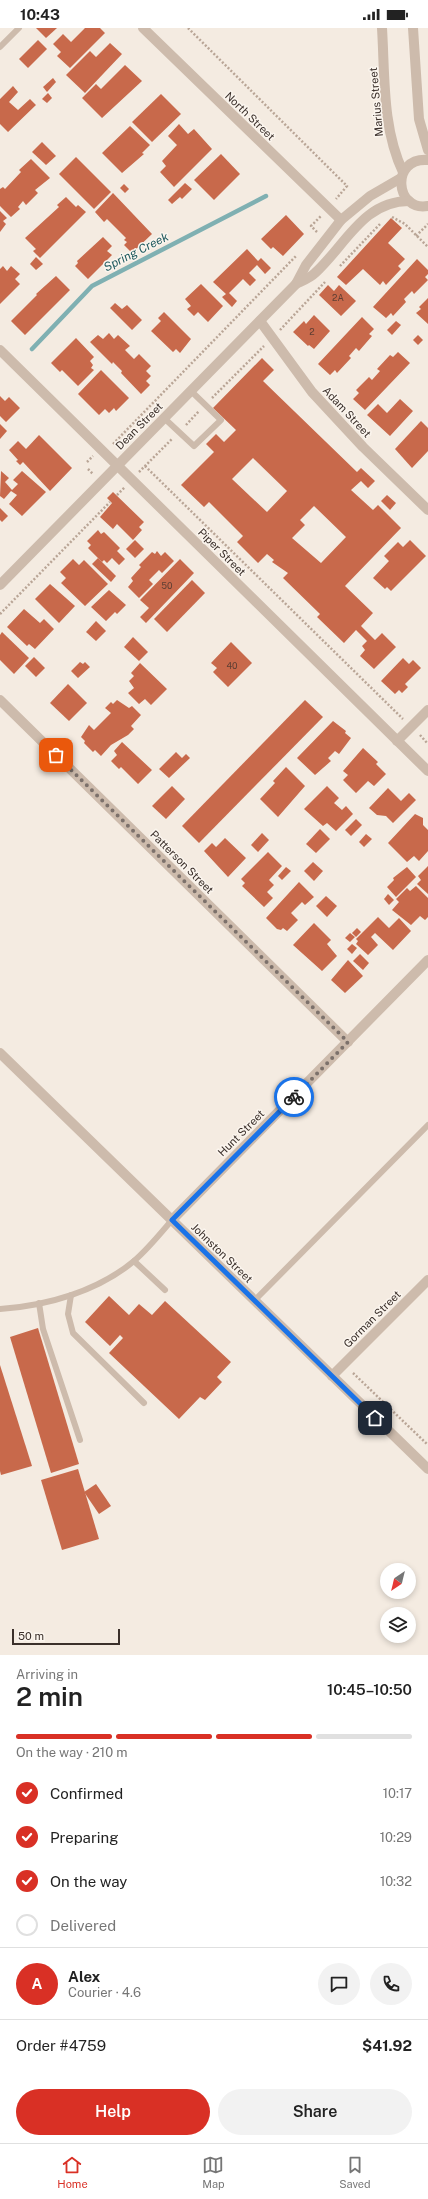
<!DOCTYPE html>
<html lang="en">
<head>
<meta charset="utf-8">
<style>
  body { margin:0; font-family:"Public Sans",sans-serif; background:#f2f2f2; color:#222; height:100vh; display:flex; flex-direction:column; font-size:15px; white-space:nowrap }
  * { box-sizing:border-box; margin:0 }
  p { font-size:13px; color:#767676 }
  .icon { flex:none; width:22px; height:22px; fill:none; stroke:currentColor; stroke-width:2; stroke-linecap:round; stroke-linejoin:round }
  .map { position:relative; height:1627px; overflow:hidden }
  .sheet { display:flex; flex-direction:column; background:#fff; flex:1 }
  .sheet>* { flex:none }
  .needle { width:26px; rotate:215deg }
  .buttons { position:absolute; left:380px; top:1535px; display:grid; gap:8px }
  .buttons a { display:grid; place-items:center; width:36px; height:36px; border-radius:50%; background:#fff; box-shadow:0 2px 6px #0003; font-size:20px }
  .scale { position:absolute; left:12px; bottom:10px; width:108px; box-sizing:border-box; padding-left:4px; border:2px solid #3b302b; border-top:0; font-size:11px; line-height:14px; white-space:nowrap; color:#3b302b; -webkit-text-stroke:3px #fbf5ee; paint-order:stroke }
  .pin { position:absolute; display:grid; place-items:center; width:34px; height:34px; color:#fff; margin:-17px; border-radius:8px; box-shadow:0 2px 6px #0006 }
  .courier { position:absolute; display:grid; place-items:center; width:40px; height:40px; margin:-20px; border:3px solid #1a73e8; border-radius:50%; background:#fff; color:#222; box-shadow:0 1px 5px #0007 }
  .overview em { font-style:normal; font-weight:600 }
  .overview div { display:flex; flex-direction:column-reverse }
  .overview { display:flex; align-items:center; justify-content:space-between; height:68px; padding:0 16px }
  h1 { font-size:26px; font-weight:600; line-height:30px }
  .bar { display:grid; grid-template-columns:repeat(4,1fr); gap:6px 4px; align-content:center; height:48px; padding:0 16px }
  .bar i { height:5px; border-radius:3px; background:#e0e0e0 }
  .bar .on { background:#d93025 }
  .bar p { grid-column:span 4 }
  .line { display:flex; align-items:center; gap:10px; padding:0 16px; border-top:1px solid #e0e0e0 }
  .line div { flex:1 }
  .round { display:grid; place-items:center; flex:none; width:42px; height:42px; border-radius:21px; background:#f2f2f2 }
  ol { padding:0 16px; list-style:none }
  li { display:flex; align-items:center; gap:12px; height:44px }
  li p { margin-inline-start:auto }
  li .icon { padding:4px; border-radius:50%; background:#d93025; color:#fff; stroke-width:4 }
  li:last-child { color:#767676 }
  li i { width:22px; height:22px; border:2px solid #e0e0e0; border-radius:50% }
  .action { display:flex; gap:8px; margin-top:auto; padding:8px 16px }
  .action a { flex:1; height:46px; border-radius:24px; background:#d93025; color:#fff; font-size:16px; font-weight:600; line-height:46px; text-align:center }
  .action a+a { background:#f2f2f2; color:#222 }
  .status { display:flex; justify-content:space-between; align-items:center; height:28px; padding:0 20px; background:#fff; direction:ltr }
  .status svg { height:11px; fill:currentColor }
  .dock { display:flex; justify-content:space-around; align-items:center; height:56px; border-top:1px solid #e0e0e0; background:#fff; font-size:11px; color:#767676 }
  .dock a { display:grid; justify-items:center; gap:2px }
  .dock .on { color:#d93025 }
  .map>svg:first-child { display:block }
  .lines { fill:none; stroke-linecap:round; stroke-linejoin:round }
  .stream { stroke:#7fb0b2; stroke-width:4.5 }
  .building { fill:#c8694b; fill-rule:evenodd }
  .path { stroke:#b9a596; stroke-width:2.5; stroke-dasharray:2 2; stroke-linecap:butt }
  .service { stroke:#cdbbac; stroke-width:6 }
  .minor { stroke:#cdbbac; stroke-width:10 }
  .done { stroke:#7c716b; stroke-width:4; stroke-dasharray:0 7.2 }
  .route { stroke:#1a73e8; stroke-width:5 }
  .labels { text-anchor:middle; stroke-width:3; stroke-linejoin:round; paint-order:stroke }
  .number-label { font-size:9px; fill:#5e3e33 }
  .street-label { font-size:11px; fill:#3b302b; stroke:#fbf5ee }
  .water-label { font-size:12px; font-style:italic; fill:#1f5a5e; stroke:#fbf5ee }
</style>
</head>
<body>
<div class="status"><b>10:43</b><svg viewBox="0 0 49 12"><path d="M0 12V9h3v3zM5 12V6h3v6zM10 12V3h3v9zM15 12V0h3v12zM26 1h20v11H26zM47 4h2v5h-2z"/></svg></div>
<div class="map">
<svg width="428" height="1627" viewBox="0 0 428 1627">
  <rect width="100%" height="100%" fill="#f4ebe1"/>
  <g class="lines">
    <polyline class="stream" points="32,321 92,258 266,168"/>
  </g>
  <g class="building">
    <polygon points="36,0 57,0 46,10"/>
    <polygon points="85,0 100,0 105,5 70,40 57,28 61,24 53,16 63,6 71,14"/>
    <polygon points="38,12 47,21 28,40 19,31"/>
    <polygon points="110,15 122,26 85,65 66,47 90,23 96,29"/>
    <polygon points="125,37 142,53 102,90 82,70 96,56 101,61"/>
    <polygon points="53,50 56,54 47,64 43,59"/>
    <polygon points="13,58 18,64 9,74 18,82 30,71 36,77 8,104 0,96 0,71"/>
    <polygon points="48,65 52,70 47,75 42,71"/>
    <polygon points="161,66 181,86 152,114 132,94"/>
    <polygon points="179,96 188,106 194,101 212,121 174,159 160,144 166,138 162,133 177,117 168,108"/>
    <polygon points="130,98 150,117 142,125 144,126 122,145 102,125"/>
    <polygon points="42,114 56,128 46,137 32,124"/>
    <polygon points="221,126 240,146 214,172 194,152"/>
    <polygon points="76,129 111,164 94,181 59,146"/>
    <polygon points="31,131 50,150 35,162 38,165 26,177 23,173 18,179 20,181 11,189 0,178 0,161 3,159 5,161 21,144 19,142"/>
    <polygon points="185,155 192,161 182,171 180,169 172,176 168,172"/>
    <polygon points="124,156 129,161 125,165 120,160"/>
    <polygon points="113,165 152,206 132,225 124,217 127,214 124,212 126,210 107,191 104,194 95,184"/>
    <polygon points="66,169 76,179 78,177 86,184 40,230 33,223 36,221 25,210 59,179 57,177"/>
    <polygon points="0,183 7,190 3,193 6,196 0,204"/>
    <polygon points="286,187 304,206 283,228 273,219 271,221 261,211"/>
    <polygon points="391,190 402,200 388,215 405,231 398,238 401,241 386,257 383,253 380,257 363,241 346,257 337,249"/>
    <polygon points="103,209 112,218 107,223 112,227 88,251 75,238 78,235 77,233"/>
    <polygon points="247,221 258,233 261,230 271,240 265,246 257,237 249,245 256,252 250,258 243,251 229,265 237,273 232,279 222,269 226,266 213,254"/>
    <polygon points="36,229 43,236 36,242 30,236"/>
    <polygon points="417,231 428,242 428,246 425,249 428,252 414,266 412,263 404,271 406,274 393,288 391,285 386,290 373,279"/>
    <polygon points="3,238 7,243 11,238 20,246 15,251 20,256 0,276 0,241"/>
    <polygon points="56,248 70,262 25,307 11,293 37,267 36,266"/>
    <polygon points="201,256 223,278 208,294 198,284 194,288 187,281 191,278 185,271"/>
    <polygon points="328,257 334,263 339,257 356,273 341,288 319,267"/>
    <polygon points="428,270 428,296 416,285 421,281 419,279"/>
    <polygon points="115,275 122,281 127,277 142,292 132,302 110,280"/>
    <polygon points="164,284 191,311 180,325 176,321 173,324 151,303 161,293 158,290"/>
    <polygon points="314,287 330,303 314,321 309,317 308,318 293,304 304,293 306,296"/>
    <polygon points="362,289 374,301 369,306 372,308 359,323 356,320 349,328 351,330 337,345 335,342 330,347 318,336"/>
    <polygon points="396,293 401,297 392,307 387,302"/>
    <polygon points="109,305 114,311 118,307 130,318 125,322 134,331 139,326 151,338 146,343 151,348 146,353 150,357 141,366 121,345 122,343 113,334 112,336 90,314 98,307 103,311"/>
    <polygon points="418,307 423,312 418,317 413,312"/>
    <polygon points="76,310 94,329 90,333 93,337 91,340 94,342 78,358 62,342 60,344 51,335"/>
    <polygon points="398,324 410,335 365,382 353,371 359,365 356,362 369,349 372,352 380,343 377,341 390,327 393,329"/>
    <path d="M 262,330 L 274,342 L 263,353 L 357,444 L 361,440 L 375,453 L 368,460 L 361,453 L 351,462 L 373,482 L 378,477 L 401,500 L 345,558 L 373,585 L 361,598 L 375,612 L 382,605 L 396,619 L 374,641 L 360,628 L 365,622 L 362,618 L 367,613 L 356,602 L 344,615 L 317,589 L 320,586 L 283,550 L 288,545 L 272,534 L 274,532 L 267,526 L 258,535 L 237,514 L 243,508 L 209,474 L 204,479 L 181,457 L 214,424 L 206,416 L 216,406 L 224,414 L 236,402 L 213,380 ZM 253,430 L 287,463 L 267,484 L 232,451 ZM 314,478 L 346,509 L 321,535 L 292,510 L 305,497 L 300,492 Z"/>
    <polygon points="101,342 129,370 116,383 114,380 109,385 105,381 99,387 78,366"/>
    <polygon points="0,368 5,373 9,369 20,380 6,394 0,388"/>
    <polygon points="400,371 413,383 390,408 367,387 378,376 387,385"/>
    <polygon points="421,393 428,400 428,423 412,440 395,421"/>
    <polygon points="0,396 7,403 0,411"/>
    <polygon points="39,407 72,440 50,463 23,434 20,437 16,433 18,432 9,422 18,413 26,421"/>
    <polygon points="1,443 9,450 5,454 12,462 18,456 13,452 22,443 46,464 22,488 9,476 17,467 11,463 4,471 0,468"/>
    <polygon points="113,464 144,494 139,499 142,502 133,512 117,496 113,501 100,489 112,475 107,470"/>
    <polygon points="387,467 396,475 390,482 381,473"/>
    <polygon points="0,480 8,488 2,494 0,492"/>
    <polygon points="98,502 101,506 104,504 120,520 117,523 125,531 119,537 112,530 107,535 104,532 102,534 88,520 91,517 87,513"/>
    <polygon points="135,512 144,521 135,530 126,521"/>
    <polygon points="410,512 426,528 391,563 387,559 385,561 373,550 389,533 384,528 398,514 403,519"/>
    <polygon points="157,523 161,528 165,524 174,533 162,545 159,542 149,552 153,556 139,570 128,559 133,553 131,550 141,539 139,537 152,524 155,526"/>
    <polygon points="98,530 116,548 111,554 92,536"/>
    <polygon points="73,531 79,537 84,532 108,556 85,578 61,555 66,550 60,544"/>
    <polygon points="180,531 194,545 146,595 140,589 149,580 140,572"/>
    <polygon points="192,552 205,565 167,604 154,591"/>
    <polygon points="50,556 75,578 59,595 35,571"/>
    <polygon points="109,562 126,577 117,586 115,584 106,593 91,579"/>
    <polygon points="24,581 40,595 44,591 54,601 35,621 29,616 27,618 7,599"/>
    <polygon points="96,593 106,603 96,613 86,604"/>
    <polygon points="2,604 29,630 14,646 0,632 0,607"/>
    <polygon points="133,609 148,624 139,633 124,619"/>
    <polygon points="231,614 252,635 228,659 213,644 217,640 211,635"/>
    <polygon points="34,629 45,640 36,649 25,638"/>
    <polygon points="403,630 409,636 413,632 421,640 405,656 408,659 402,665 399,662 395,666 381,653"/>
    <polygon points="80,634 83,636 85,634 90,639 78,650 71,643"/>
    <polygon points="140,635 167,661 151,677 145,671 139,676 128,665 134,660 129,653 134,648 131,645"/>
    <polygon points="68,656 87,675 69,693 50,675"/>
    <polygon points="117,672 129,680 132,678 141,687 131,698 134,701 128,707 111,717 101,728 95,722 93,724 84,715 85,713 81,709 89,697 94,702 111,685 105,680 111,674 113,676"/>
    <polygon points="305,672 323,689 199,815 182,798"/>
    <polygon points="333,693 346,703 345,705 351,710 339,726 335,723 328,730 331,733 315,747 297,730"/>
    <polygon points="122,714 152,742 138,756 121,739 119,741 111,733 117,727 114,723"/>
    <polygon points="363,720 378,734 376,736 386,746 374,758 368,753 356,765 343,752 348,747 343,743"/>
    <polygon points="176,724 182,730 186,726 190,730 169,750 159,741"/>
    <polygon points="286,739 305,758 278,789 260,771 275,755 273,753"/>
    <polygon points="172,758 185,771 166,791 152,778"/>
    <polygon points="327,758 339,770 334,775 342,782 346,778 353,786 336,803 327,795 323,798 304,781"/>
    <polygon points="388,760 401,773 409,765 416,772 393,795 386,788 377,787 369,780"/>
    <polygon points="415,786 423,790 423,797 428,802 428,823 419,833 414,828 407,834 388,815"/>
    <polygon points="356,791 362,797 351,808 345,802"/>
    <polygon points="320,801 330,811 316,825 306,816"/>
    <polygon points="262,805 269,812 258,824 251,817"/>
    <polygon points="366,806 372,811 364,819 359,814"/>
    <polygon points="225,810 246,830 228,849 204,823 212,815 216,819"/>
    <polygon points="268,824 282,838 269,852 274,857 267,864 273,870 264,879 242,858 245,855 241,851"/>
    <polygon points="313,834 323,843 314,853 304,843"/>
    <polygon points="428,838 428,866 417,856 421,852 418,848"/>
    <polygon points="286,839 291,843 282,852 278,848"/>
    <polygon points="407,839 416,849 396,869 387,859 394,852 393,850"/>
    <polygon points="299,854 314,869 305,877 302,874 291,885 298,892 287,903 283,900 281,902 277,901 266,890"/>
    <polygon points="416,858 428,870 428,889 425,892 420,888 411,897 392,882 399,874 396,871 407,860 410,863"/>
    <polygon points="388,866 394,872 389,877 384,871"/>
    <polygon points="326,868 337,878 327,889 316,878"/>
    <polygon points="378,889 389,900 399,890 411,903 393,922 375,905 371,909 378,917 368,927 356,916 358,913 356,911"/>
    <polygon points="314,895 331,912 327,916 337,928 322,943 293,917"/>
    <polygon points="357,900 361,904 356,909 352,905"/>
    <polygon points="350,905 355,909 350,914 345,910"/>
    <polygon points="352,916 357,920 352,926 347,921"/>
    <polygon points="360,926 369,935 363,942 353,933"/>
    <polygon points="348,932 363,948 345,965 331,952"/>
    <polygon points="109,1268 129,1287 139,1276 152,1287 165,1273 231,1334 217,1349 222,1354 205,1372 200,1369 179,1391 109,1325 123,1310 120,1307 110,1318 85,1294"/>
    <polygon points="38,1300 79,1436 51,1445 10,1309"/>
    <polygon points="0,1337 32,1438 1,1447 0,1443"/>
    <polygon points="78,1441 99,1511 62,1522 41,1452"/>
    <polygon points="96,1456 111,1478 99,1486 84,1464"/>
  </g>
  <g class="lines">
    <g class="path">
      <polyline points="188,0 347,158 336,171"/>
      <polyline points="392,189 405,196 428,219"/>
      <polyline points="317,204 311,198 321,188"/>
      <polyline points="416,208 428,196"/>
      <polyline points="340,238 381,195"/>
      <polyline points="280,302 325,254"/>
      <polyline points="212,370 264,318"/>
      <polyline points="186,397 199,383"/>
      <polyline points="113,416 296,228"/>
      <polyline points="87,434 93,428"/>
      <polyline points="145,438 403,691"/>
      <polyline points="88,441 93,446"/>
      <polyline points="139,444 172,411"/>
      <polyline points="117,467 125,459"/>
      <polyline points="0,586 110,474"/>
      <polyline points="420,707 428,716"/>
      <polyline points="353,1345 428,1417"/>
    </g>
    <g class="service">
      <polyline points="0,19 19,0"/>
      <polyline points="164,390 194,418 221,392 191,363"/>
      <polyline points="134,1233 165,1262"/>
      <polyline points="71,1267 68,1286 73,1305 144,1375"/>
      <polyline points="254,1273 428,1097"/>
      <polyline points="39,1275 43,1301 80,1412"/>
      <path d="M 0,1281 C 47,1278 98,1263 134,1233 C 148,1221 160,1206 172,1192"/>
    </g>
    <g class="minor">
      <polyline points="143,0 341,192"/>
      <path d="M 382,0 C 385,48 382,100 403,144"/>
      <polyline points="413,0 419,91 428,122"/>
      <path d="M 428,132 C 390,129 395,184 428,178"/>
      <polyline points="296,256 306,237 341,192 370,168 401,150"/>
      <polyline points="260,293 312,364 363,419 428,482"/>
      <polyline points="0,322 428,743"/>
      <path d="M 0,557 L 296,256 C 302,253 310,250 315,245 C 345,218 363,173 409,173"/>
      <polyline points="0,672 348,1014"/>
      <polyline points="397,713 428,682"/>
      <polyline points="0,1025 428,1441"/>
      <polyline points="172,1192 428,932"/>
      <polyline points="332,1348 428,1252"/>
    </g>
  </g>
  <g class="lines">
    <polyline class="done" points="56,727 348,1014 294,1069"/>
    <polyline class="route" points="294,1069 172,1192 375,1390"/>
  </g>
  <g class="labels">
    <g class="number-label">
      <text x="338" y="273">2A</text>
      <text x="312" y="307">2</text>
      <text x="167" y="561">50</text>
      <text x="232" y="641">40</text>
    </g>
    <g class="street-label">
      <text transform="translate(376 74) rotate(-95)" y="4">Marius Street</text>
      <text transform="translate(250 88) rotate(44)" y="4">North Street</text>
      <text transform="translate(347 384) rotate(47)" y="4">Adam Street</text>
      <text transform="translate(139 398) rotate(-45)" y="4">Dean Street</text>
      <text transform="translate(222 524) rotate(45)" y="4">Piper Street</text>
      <text transform="translate(182 834) rotate(45)" y="4">Patterson Street</text>
      <text transform="translate(241 1105) rotate(-45)" y="4">Hunt Street</text>
      <text transform="translate(222 1225) rotate(44)" y="4">Johnston Street</text>
      <text transform="translate(372 1291) rotate(-45)" y="4">Gorman Street</text>
    </g>
    <g class="water-label">
      <text transform="translate(136 224) rotate(-27)" y="4">Spring Creek</text>
    </g>
  </g>
</svg>
<div class="buttons">
<a><svg class="needle" viewBox="-14 -14 28 28"><path d="M0-13l5 13h-10z" fill="#e53935"/><path d="M0 13l5-13h-10z" fill="#767676"/></svg></a>
<a><svg class="icon" aria-label="layers" viewBox="0 0 24 24"><path d="M12 4l9 5-9 5-9-5zM3 14l9 5 9-5"/></svg></a>
</div>
<div class="scale">50 m</div>
<div class="pin" style="left:56px;top:727px;background:#ea580c"><svg class="icon" aria-label="bag" viewBox="0 0 24 24"><path d="M5 8h14l-1 12H6zM9 8a3 3 0 0 1 6 0"/></svg></div>
<div class="pin" style="left:375px;top:1390px;background:#1f2937"><svg class="icon" aria-label="home" viewBox="0 0 24 24"><path d="M3 11l9-7 9 7M6 9v11h12V9"/></svg></div>
<div class="courier" style="left:294px;top:1069px"><svg class="icon" aria-label="bike" viewBox="0 0 24 24"><circle cx="6" cy="16" r="4"/><circle cx="18" cy="16" r="4"/><path d="M6 16l4-8h5l3 8M10 8l3 8H6M13 5h3"/></svg></div>
</div>
<section class="sheet">
<div class="overview"><div><h1>2 min</h1><p>Arriving in</p></div><em>10:45–10:50</em></div>
<div class="bar"><i class="on"></i><i class="on"></i><i class="on"></i><i></i><p>On the way · 210 m</p></div>
<ol>
<li><svg class="icon" aria-label="check" viewBox="0 0 24 24"><path d="M5 12l5 5 9-10"/></svg>Confirmed<p>10:17</p></li>
<li><svg class="icon" aria-label="check" viewBox="0 0 24 24"><path d="M5 12l5 5 9-10"/></svg>Preparing<p>10:29</p></li>
<li><svg class="icon" aria-label="check" viewBox="0 0 24 24"><path d="M5 12l5 5 9-10"/></svg>On the way<p>10:32</p></li>
<li><i></i>Delivered</li>
</ol>
<div class="line" style="height:72px"><b class="round" style="background:#d93025;color:#fff">A</b><div><b>Alex</b><p>Courier · 4.6</p></div><a class="round"><svg class="icon" aria-label="chat" viewBox="0 0 24 24"><path d="M4 5h16v11H9l-5 4z"/></svg></a><a class="round"><svg class="icon" aria-label="phone" viewBox="0 0 24 24"><path d="M5 4h4l2 5-3 2q2 4 5 5l2-3 5 2v4C11 20 4 13 5 4z"/></svg></a></div>
<div class="line" style="height:52px"><div>Order #4759</div><b>$41.92</b></div>
<div class="action"><a>Help</a><a>Share</a></div>
</section>
<nav class="dock">
<a class="on"><svg class="icon" aria-label="home" viewBox="0 0 24 24"><path d="M3 11l9-7 9 7M6 9v11h12V9"/></svg>Home</a>
<a><svg class="icon" aria-label="map" viewBox="0 0 24 24"><path d="M3 6l6-2 6 2 6-2v14l-6 2-6-2-6 2zM9 4v14M15 6v14"/></svg>Map</a>
<a><svg class="icon" aria-label="saved" viewBox="0 0 24 24"><path d="M7 4h10v16l-5-4-5 4z"/></svg>Saved</a>
</nav>
</body>
</html>
